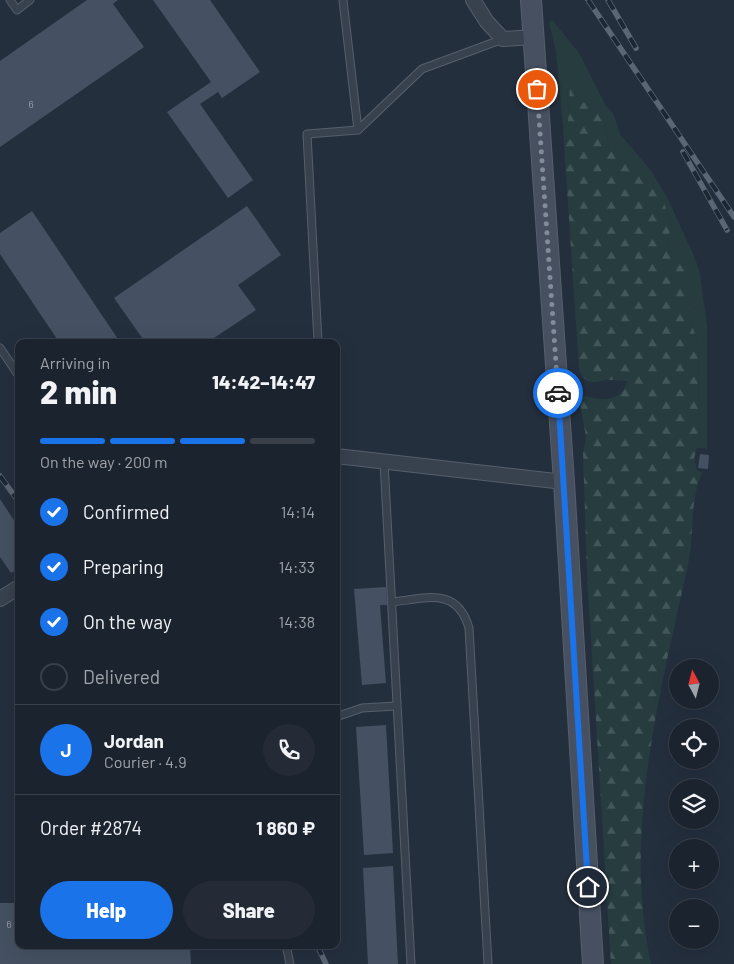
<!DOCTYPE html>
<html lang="en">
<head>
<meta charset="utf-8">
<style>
  body { margin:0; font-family:Barlow,sans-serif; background:#242b36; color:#f1f3f6; height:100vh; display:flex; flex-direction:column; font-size:19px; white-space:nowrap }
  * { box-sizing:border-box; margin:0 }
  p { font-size:16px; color:#a0a4aa }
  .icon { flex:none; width:28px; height:28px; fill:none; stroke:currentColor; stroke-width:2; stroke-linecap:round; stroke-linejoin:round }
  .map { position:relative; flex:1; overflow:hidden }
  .panel { position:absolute; left:15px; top:339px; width:325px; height:610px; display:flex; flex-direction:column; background:#1b232e; border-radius:10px; box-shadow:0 5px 20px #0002,0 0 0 1px #39404a }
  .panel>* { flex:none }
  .needle { width:32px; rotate:353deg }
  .tools { position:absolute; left:669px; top:659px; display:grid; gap:10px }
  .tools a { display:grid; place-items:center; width:50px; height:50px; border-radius:50%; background:#1b232e; box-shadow:0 5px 20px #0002,0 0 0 1px #39404a; font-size:25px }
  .pin { position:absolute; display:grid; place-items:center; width:42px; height:42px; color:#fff; margin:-21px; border:2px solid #fff; border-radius:50%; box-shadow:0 1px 5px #0007 }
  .courier { position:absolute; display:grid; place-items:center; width:50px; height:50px; margin:-25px; border:4px solid #1a73e8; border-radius:50%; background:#fff; color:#222; box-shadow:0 1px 6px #0007 }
  .summary em { font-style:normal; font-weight:800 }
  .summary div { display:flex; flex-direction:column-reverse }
  .summary { display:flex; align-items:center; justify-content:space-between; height:85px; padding:0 25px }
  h1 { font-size:32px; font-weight:800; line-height:38px }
  .bar { display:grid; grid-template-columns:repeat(4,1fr); gap:8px 5px; align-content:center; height:60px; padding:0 25px }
  .bar i { height:6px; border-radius:4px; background:#39404a }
  .bar .selected { background:#1a73e8 }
  .bar p { grid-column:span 4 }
  .line { display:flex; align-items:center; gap:12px; padding:0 25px; border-top:1px solid #39404a }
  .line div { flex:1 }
  .round { display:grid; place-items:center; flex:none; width:52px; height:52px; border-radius:26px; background:#242b36 }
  ol { padding:0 25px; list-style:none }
  li { display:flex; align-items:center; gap:15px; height:55px }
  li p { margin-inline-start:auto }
  li .icon { padding:5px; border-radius:50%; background:#1a73e8; color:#fff; stroke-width:4 }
  li:last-child { color:#a0a4aa }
  li i { width:28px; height:28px; border:2px solid #39404a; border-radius:50% }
  .action { display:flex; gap:10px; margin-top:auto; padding:10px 25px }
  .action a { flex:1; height:58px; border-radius:30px; background:#1a73e8; color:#fff; font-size:20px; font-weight:800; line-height:58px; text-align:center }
  .action a+a { background:#242b36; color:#f1f3f6 }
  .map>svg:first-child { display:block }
  .green { fill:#263c3f }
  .forest { fill:url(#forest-firs) }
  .building { fill:#455162 }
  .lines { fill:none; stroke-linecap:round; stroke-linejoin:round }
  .lane-casing { stroke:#565f6c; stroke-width:9 }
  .street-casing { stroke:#565f6c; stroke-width:16 }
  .secondary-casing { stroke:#565f6c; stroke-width:22 }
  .lane { stroke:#38414e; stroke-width:7 }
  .street { stroke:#38414e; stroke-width:14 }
  .secondary { stroke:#465061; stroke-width:20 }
  .rail-casing { stroke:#5a6575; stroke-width:5.5 }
  .rail { stroke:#1d2633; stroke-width:4; stroke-dasharray:11; stroke-linecap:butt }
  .done { stroke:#828b98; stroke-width:5; stroke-dasharray:0 9 }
  .route { stroke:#1a73e8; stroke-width:6 }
  .labels { text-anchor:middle; stroke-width:5; stroke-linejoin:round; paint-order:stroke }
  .number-label { font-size:10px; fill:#98a1af }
</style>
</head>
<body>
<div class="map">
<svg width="734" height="964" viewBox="0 0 734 964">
  <defs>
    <pattern id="forest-firs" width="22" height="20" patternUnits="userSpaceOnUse" patternTransform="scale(1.25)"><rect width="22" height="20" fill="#263c3f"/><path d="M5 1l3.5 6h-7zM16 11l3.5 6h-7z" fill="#435659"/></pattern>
  </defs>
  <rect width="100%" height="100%" fill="#242f3e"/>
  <path class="green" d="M 552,20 L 579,53 L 606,106 L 613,113 L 620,134 L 652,172 L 667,197 L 695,258 L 700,274 L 707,326 L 707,449 L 703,448 C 695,416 700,382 698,349 C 697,337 692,327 690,316 C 689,303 692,289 688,278 C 684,266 674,259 669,249 C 665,239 674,230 670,219 C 660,185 635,170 609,149 L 604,118 L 598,109 L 579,100 L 570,85 L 568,121 L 563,128 L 556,51 L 549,23 Z"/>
  <path class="forest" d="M 570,84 L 579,100 L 598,109 L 604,118 L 609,149 C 636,170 659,183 670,219 C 674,230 665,238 669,249 C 674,259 684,266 688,277 C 692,289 689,303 690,316 C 692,327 697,337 698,349 C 700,382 695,416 703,448 L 697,448 L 694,459 L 697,470 L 702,473 C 690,499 694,531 689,559 C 661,692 622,828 651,964 L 611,964 L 587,574 L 583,453 L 586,437 L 580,404 L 582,398 L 586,396 C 601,401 623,402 627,381 C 621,381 611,379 605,380 C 591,383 585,385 579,369 L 563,128 L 568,121 Z"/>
  <g class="building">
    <polygon points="87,0 118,0 113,4 144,47 0,147 0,61"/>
    <polygon points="153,0 210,0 260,72 222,98 218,92 200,104 253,180 228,198 167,112 211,82"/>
    <polygon points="247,206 281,255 238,285 256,310 208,342 145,342 114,298"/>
    <polygon points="32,211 120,342 59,342 0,254 0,233"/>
    <polygon points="700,454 709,455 708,469 698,468"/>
    <polygon points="0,499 19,528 19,568 11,573 0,557"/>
    <polygon points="386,587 387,605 380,605 386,683 362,685 354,589"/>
    <polygon points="386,725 393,853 364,855 356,727"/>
    <polygon points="393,866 398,964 368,964 363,868"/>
    <polygon points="0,903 19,903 19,945 190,945 191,964 0,964"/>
  </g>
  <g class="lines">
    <defs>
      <g id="lane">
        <polyline points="10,0 17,10 30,0"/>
        <polyline points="343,0 358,130"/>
        <polyline points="318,342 307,134 358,130 422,69 503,39"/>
        <polyline points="0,348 19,376"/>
        <polyline points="384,462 411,964"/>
        <path d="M 393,602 C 427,598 457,587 469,628 L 488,964"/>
        <polyline points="336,717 362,708 396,706"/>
        <polyline points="286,945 290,964"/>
      </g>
      <g id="street">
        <polyline points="473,0 487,22 503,39 533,37"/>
        <polyline points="336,456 564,482"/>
        <polyline points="0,599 19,587"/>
      </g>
      <polyline id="secondary" points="531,0 564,482 593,964"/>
    </defs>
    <use href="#lane" class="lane-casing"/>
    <use href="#street" class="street-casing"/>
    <use href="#secondary" class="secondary-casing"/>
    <use href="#lane" class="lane"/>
    <use href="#street" class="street"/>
    <use href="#secondary" class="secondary"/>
    <defs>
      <g id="rail">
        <polyline points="588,0 734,217"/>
        <polyline points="608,0 636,48"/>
        <polyline points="683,152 727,230"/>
        <polyline points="0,476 19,502"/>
        <polyline points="317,945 326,964"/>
      </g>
    </defs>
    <use href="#rail" class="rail-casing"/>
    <use href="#rail" class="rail"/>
  </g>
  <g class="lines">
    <polyline class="done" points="537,89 558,393"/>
    <polyline class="route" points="558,393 588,887"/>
  </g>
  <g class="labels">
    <g class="number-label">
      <text x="31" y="108">6</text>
      <text x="9" y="928">6</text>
    </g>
  </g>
</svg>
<div class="tools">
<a><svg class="needle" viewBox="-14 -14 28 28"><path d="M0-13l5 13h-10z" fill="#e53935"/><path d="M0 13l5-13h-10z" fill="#a0a4aa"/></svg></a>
<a><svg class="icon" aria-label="locate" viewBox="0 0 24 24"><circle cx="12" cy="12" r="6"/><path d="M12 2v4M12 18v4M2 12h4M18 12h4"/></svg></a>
<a><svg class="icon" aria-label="layers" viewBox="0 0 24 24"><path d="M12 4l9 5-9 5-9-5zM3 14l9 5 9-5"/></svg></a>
<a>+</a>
<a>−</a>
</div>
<div class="pin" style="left:537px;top:89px;background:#ea580c"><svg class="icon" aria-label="bag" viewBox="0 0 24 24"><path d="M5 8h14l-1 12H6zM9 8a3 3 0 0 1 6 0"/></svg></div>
<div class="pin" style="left:588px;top:887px;background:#1f2937"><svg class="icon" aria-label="home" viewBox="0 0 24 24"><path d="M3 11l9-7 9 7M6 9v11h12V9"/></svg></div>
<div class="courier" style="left:558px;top:393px"><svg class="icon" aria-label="car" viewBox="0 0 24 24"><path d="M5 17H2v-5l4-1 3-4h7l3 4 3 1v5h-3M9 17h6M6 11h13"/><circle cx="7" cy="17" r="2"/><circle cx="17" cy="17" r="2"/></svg></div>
<section class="panel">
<div class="summary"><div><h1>2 min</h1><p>Arriving in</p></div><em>14:42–14:47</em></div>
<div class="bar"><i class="selected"></i><i class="selected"></i><i class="selected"></i><i></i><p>On the way · 200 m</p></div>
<ol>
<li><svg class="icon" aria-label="check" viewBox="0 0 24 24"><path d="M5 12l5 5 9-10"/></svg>Confirmed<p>14:14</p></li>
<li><svg class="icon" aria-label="check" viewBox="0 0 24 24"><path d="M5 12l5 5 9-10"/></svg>Preparing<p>14:33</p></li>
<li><svg class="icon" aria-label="check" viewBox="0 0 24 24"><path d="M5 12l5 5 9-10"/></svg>On the way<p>14:38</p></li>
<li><i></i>Delivered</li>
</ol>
<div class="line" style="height:90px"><b class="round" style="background:#1a73e8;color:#fff">J</b><div><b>Jordan</b><p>Courier · 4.9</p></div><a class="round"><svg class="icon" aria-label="phone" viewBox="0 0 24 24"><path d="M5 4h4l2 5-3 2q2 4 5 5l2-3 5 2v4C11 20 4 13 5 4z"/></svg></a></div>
<div class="line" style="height:65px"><div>Order #2874</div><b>1 860 ₽</b></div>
<div class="action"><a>Help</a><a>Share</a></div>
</section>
</div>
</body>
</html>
